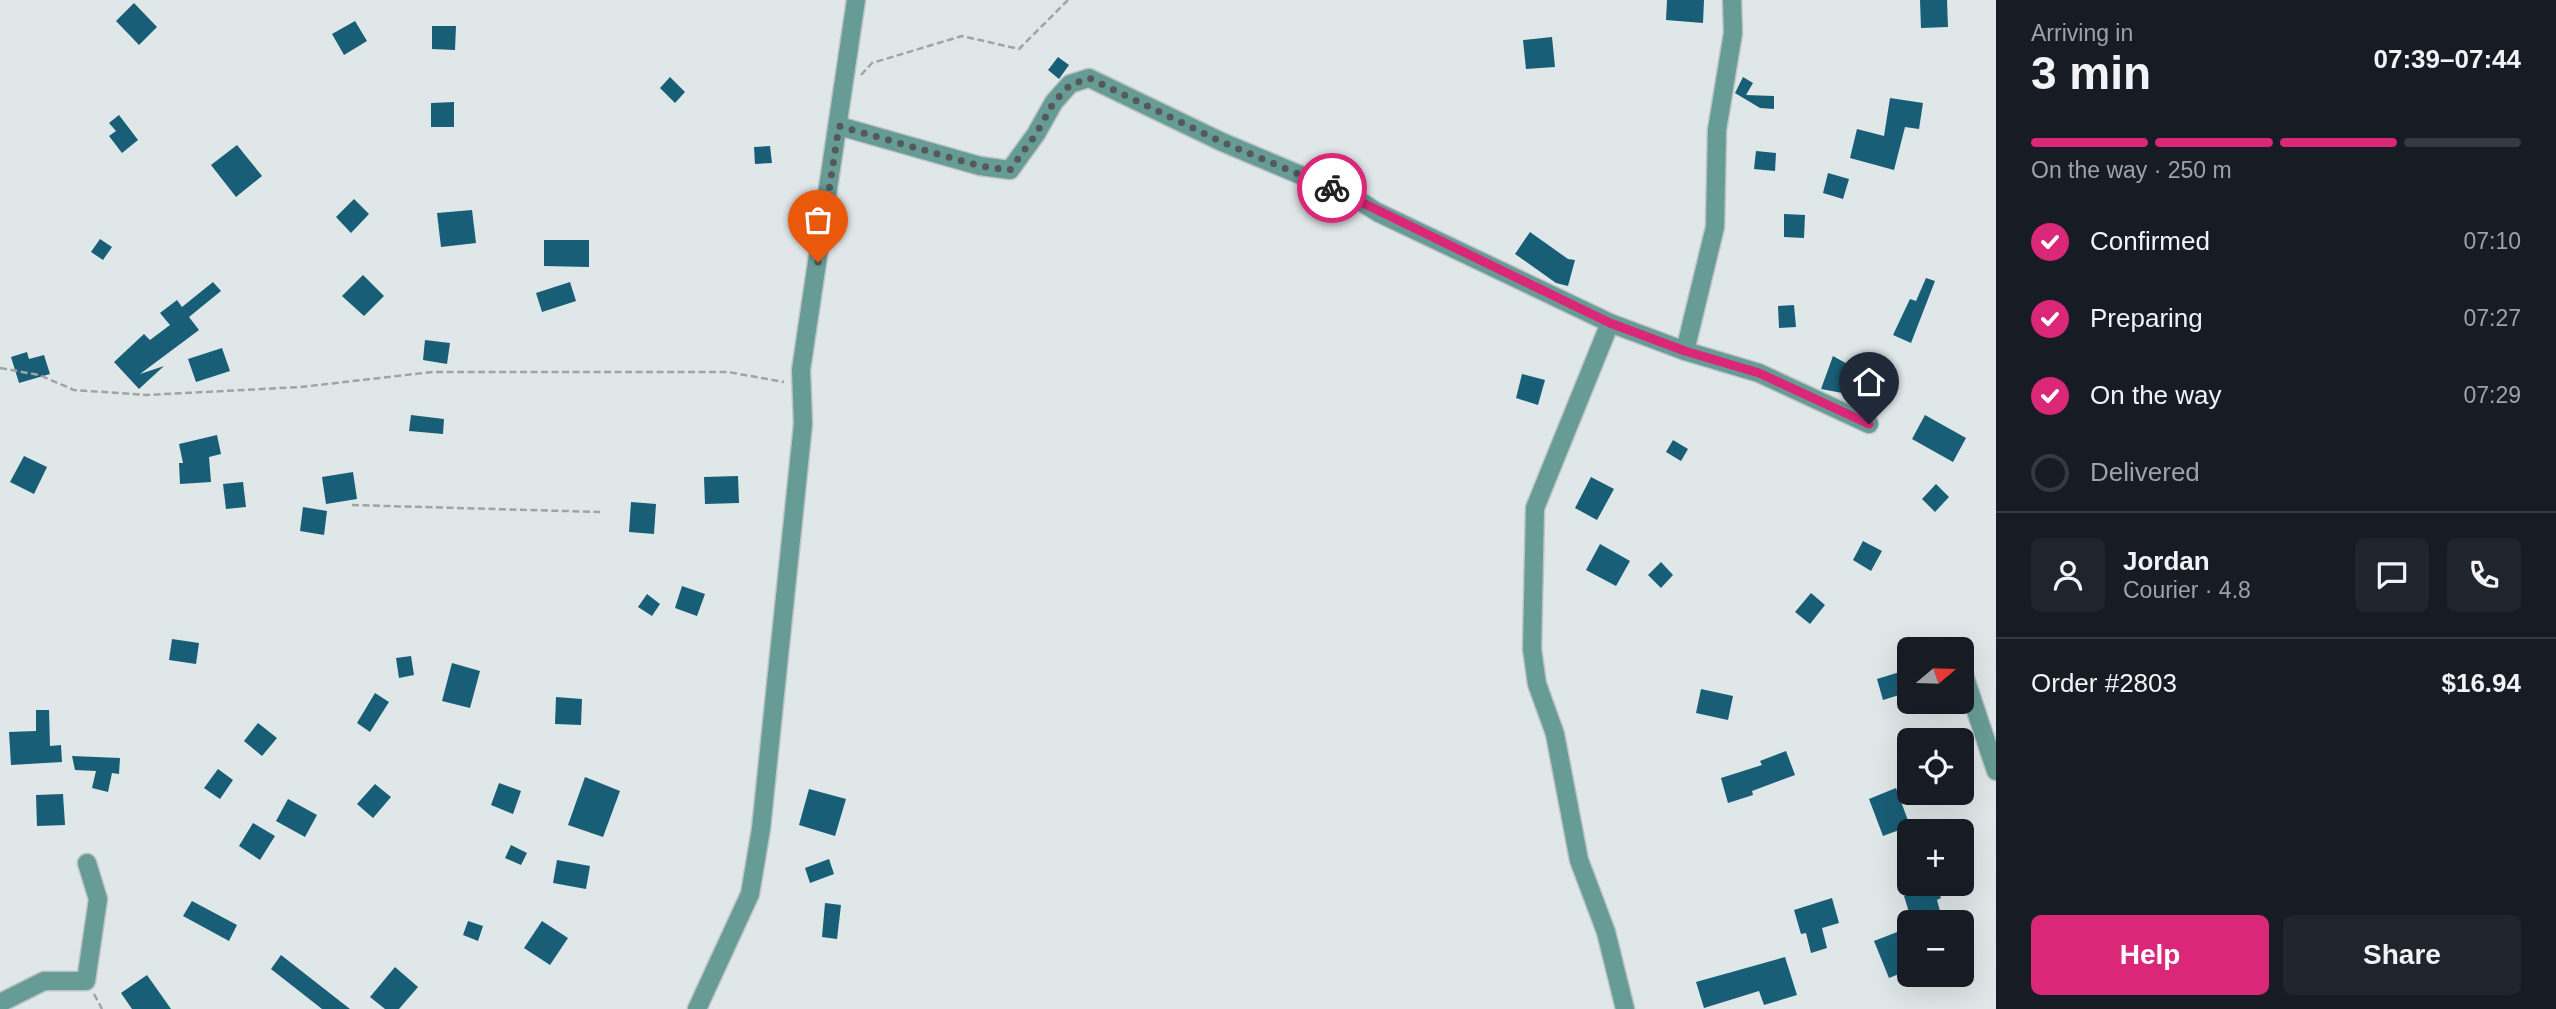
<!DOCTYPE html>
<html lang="en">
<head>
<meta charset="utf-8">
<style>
  body { margin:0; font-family:Arial,sans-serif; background:#20242c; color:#f1f3f6; height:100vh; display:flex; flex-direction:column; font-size:26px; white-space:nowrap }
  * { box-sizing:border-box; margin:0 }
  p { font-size:23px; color:#9ea1a6 }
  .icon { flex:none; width:38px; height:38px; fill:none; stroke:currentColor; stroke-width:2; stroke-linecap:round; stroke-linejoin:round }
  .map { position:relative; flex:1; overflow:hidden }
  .sheet { display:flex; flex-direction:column; background:#171b24; width:560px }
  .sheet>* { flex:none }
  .needle { width:46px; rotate:71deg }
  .controls { position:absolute; left:1897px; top:637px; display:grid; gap:14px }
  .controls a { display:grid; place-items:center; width:77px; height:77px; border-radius:10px; background:#171b24; box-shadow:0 7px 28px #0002; font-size:35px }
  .pin { position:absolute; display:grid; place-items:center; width:60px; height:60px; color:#fff; margin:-72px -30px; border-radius:50% 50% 50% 0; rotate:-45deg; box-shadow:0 0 7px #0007 }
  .pin .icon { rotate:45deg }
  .courier { position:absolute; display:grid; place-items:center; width:70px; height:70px; margin:-35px; border:5px solid #db2777; border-radius:50%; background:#fff; color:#222; box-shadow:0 2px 9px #0007 }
  .headline em { font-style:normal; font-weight:600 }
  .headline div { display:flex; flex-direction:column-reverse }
  .headline { display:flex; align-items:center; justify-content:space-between; height:119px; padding:0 35px }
  h1 { font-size:46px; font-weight:600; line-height:52px }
  .bar { display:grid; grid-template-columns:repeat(4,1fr); gap:10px 7px; align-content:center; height:84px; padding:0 35px }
  .bar i { height:9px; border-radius:5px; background:#363941 }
  .bar .active { background:#db2777 }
  .bar p { grid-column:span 4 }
  .line { display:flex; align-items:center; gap:18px; padding:0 35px; border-top:2px solid #363941 }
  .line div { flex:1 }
  .round { display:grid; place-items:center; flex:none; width:74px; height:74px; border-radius:10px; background:#20242c }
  ol { padding:0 35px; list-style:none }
  li { display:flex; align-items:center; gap:21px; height:77px }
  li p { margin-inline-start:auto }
  li .icon { padding:7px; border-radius:50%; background:#db2777; color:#fff; stroke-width:4 }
  li:last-child { color:#9ea1a6 }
  li i { width:38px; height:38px; border:4px solid #363941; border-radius:50% }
  .primary-button { display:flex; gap:14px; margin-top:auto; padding:14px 35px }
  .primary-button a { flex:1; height:80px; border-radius:10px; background:#db2777; color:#fff; font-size:28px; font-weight:600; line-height:80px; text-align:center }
  .primary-button a+a { background:#20242c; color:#f1f3f6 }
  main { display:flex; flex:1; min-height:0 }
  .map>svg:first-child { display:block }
  .building { fill:#185e76 }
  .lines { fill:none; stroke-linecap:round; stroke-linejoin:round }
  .minor-casing { stroke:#bec4c5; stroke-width:21 }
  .path { stroke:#9fa5a5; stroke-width:2.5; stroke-dasharray:7 3.5; stroke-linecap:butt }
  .minor { stroke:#669c95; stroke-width:18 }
  .done { stroke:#55595a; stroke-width:7; stroke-dasharray:0 12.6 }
  .route { stroke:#db2777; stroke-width:9 }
</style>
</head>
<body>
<main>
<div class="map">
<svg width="1996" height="1009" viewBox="0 0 1996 1009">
  <rect width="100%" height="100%" fill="#e0e7e8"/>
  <g class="building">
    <polygon points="1667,0 1704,0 1703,23 1666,20"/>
    <polygon points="1920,0 1947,0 1948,27 1921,28"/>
    <polygon points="134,3 157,27 139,45 116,21"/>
    <polygon points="355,21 367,41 344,55 332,34"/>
    <polygon points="432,26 456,26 455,50 432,49"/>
    <polygon points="1552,37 1555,67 1526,69 1523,40"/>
    <polygon points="1058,57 1069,65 1059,79 1048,70"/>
    <polygon points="670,77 685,92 675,103 660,88"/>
    <polygon points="1743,77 1753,83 1746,95 1774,96 1774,109 1760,108 1735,93"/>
    <polygon points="1890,98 1923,103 1919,129 1905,127 1894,170 1850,158 1857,129 1884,136"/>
    <polygon points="454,102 454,127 431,127 431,103"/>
    <polygon points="119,115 138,140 122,153 109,136 116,131 109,123"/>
    <polygon points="237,145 262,176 236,197 211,165"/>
    <polygon points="770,146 772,163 755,164 754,147"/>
    <polygon points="1756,151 1776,153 1775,171 1754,169"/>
    <polygon points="1828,173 1849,179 1843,199 1823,193"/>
    <polygon points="354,199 369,214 351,233 336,217"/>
    <polygon points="472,210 476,243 441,247 437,213"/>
    <polygon points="1784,214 1805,215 1804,238 1784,237"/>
    <polygon points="1530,232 1568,259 1575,260 1568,286 1556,283 1515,254"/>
    <polygon points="100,239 112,247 103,260 91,252"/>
    <polygon points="544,240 589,240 589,267 544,266"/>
    <polygon points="363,275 384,296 364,316 342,296"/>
    <polygon points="1926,278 1935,281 1911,343 1893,335 1910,299 1916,301"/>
    <polygon points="213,282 221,291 189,317 199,330 140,374 164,366 139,389 114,362 144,334 150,340 170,325 160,313 177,300 182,307"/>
    <polygon points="570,282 576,301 542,312 536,293"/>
    <polygon points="1794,305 1796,327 1779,328 1778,306"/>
    <polygon points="425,340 450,343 447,364 423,360"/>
    <polygon points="222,348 230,371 196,382 188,359"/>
    <polygon points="27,352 29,359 44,355 50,374 19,383 11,357"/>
    <polygon points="1833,356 1860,371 1848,394 1821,389"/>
    <polygon points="1522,374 1545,380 1538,405 1516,398"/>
    <polygon points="411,415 444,419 443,434 409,431"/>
    <polygon points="1925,415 1966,438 1953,462 1912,439"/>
    <polygon points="217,435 221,454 209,457 211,482 180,484 179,463 183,463 179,444"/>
    <polygon points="1673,440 1688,449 1681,461 1666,452"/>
    <polygon points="24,456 47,467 34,494 10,482"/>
    <polygon points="353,472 357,499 326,504 322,477"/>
    <polygon points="738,476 739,503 705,504 704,477"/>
    <polygon points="1591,477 1614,489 1597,520 1575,508"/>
    <polygon points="243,482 246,507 226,509 223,484"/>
    <polygon points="1936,484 1949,497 1935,512 1922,499"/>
    <polygon points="631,502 656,504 654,534 629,532"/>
    <polygon points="303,507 327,511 324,535 300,531"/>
    <polygon points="1863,541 1882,551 1871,571 1853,560"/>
    <polygon points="1600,544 1630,561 1616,586 1586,570"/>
    <polygon points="1661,562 1673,575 1661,588 1648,575"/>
    <polygon points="682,586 705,594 697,616 675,608"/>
    <polygon points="1811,593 1825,605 1810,624 1795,612"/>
    <polygon points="647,594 660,604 652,616 638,607"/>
    <polygon points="172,639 199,643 196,664 169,660"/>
    <polygon points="411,656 414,675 399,678 396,658"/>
    <polygon points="452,663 480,671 470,708 442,701"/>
    <polygon points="1903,671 1909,692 1883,700 1877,679"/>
    <polygon points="1701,689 1733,696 1728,720 1696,713"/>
    <polygon points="375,693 389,702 370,732 357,723"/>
    <polygon points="556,697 582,699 581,725 555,724"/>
    <polygon points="36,710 49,710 50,746 61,745 62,762 11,765 9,732 36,731"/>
    <polygon points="258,723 277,738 262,756 244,741"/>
    <polygon points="1786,751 1795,775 1752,791 1753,795 1728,803 1721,778 1762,765 1760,761"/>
    <polygon points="72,756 120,758 119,774 112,773 108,792 92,788 96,771 75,770"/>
    <polygon points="218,769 233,780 220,799 204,788"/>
    <polygon points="585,777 620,791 603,837 568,825"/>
    <polygon points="499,783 521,791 513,814 491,805"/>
    <polygon points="375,784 391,797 373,818 357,804"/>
    <polygon points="1896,788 1910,826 1883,836 1869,799"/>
    <polygon points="809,789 846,799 835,836 799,825"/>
    <polygon points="63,794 65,825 37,826 36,795"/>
    <polygon points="288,799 317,815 305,837 276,821"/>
    <polygon points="253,823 275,836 260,860 239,846"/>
    <polygon points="511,845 527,853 521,865 505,858"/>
    <polygon points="829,859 834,874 810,883 805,868"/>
    <polygon points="557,860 590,866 586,889 553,883"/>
    <polygon points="1937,886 1941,898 1937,900 1943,922 1912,922 1904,896"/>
    <polygon points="1832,898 1839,923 1822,928 1827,948 1811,953 1806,933 1801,934 1794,910"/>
    <polygon points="192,901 237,925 229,941 183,916"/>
    <polygon points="825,903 841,905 837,939 822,937"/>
    <polygon points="468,921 483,926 478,941 463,935"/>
    <polygon points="542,921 568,938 550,965 524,948"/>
    <polygon points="1905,929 1909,941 1909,970 1889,978 1874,941"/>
    <polygon points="281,955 350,1009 322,1009 271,969"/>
    <polygon points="1785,957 1797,995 1764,1005 1759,991 1704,1008 1696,982"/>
    <polygon points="395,967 418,987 399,1009 385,1009 370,997"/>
    <polygon points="147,975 171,1009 132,1009 121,993"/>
  </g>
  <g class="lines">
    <defs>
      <g id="minor">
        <polyline points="839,126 980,166 1010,170 1036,134 1054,102 1070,84 1089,78 1222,142 1355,198 1377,212 1610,323 1685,351 1759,373 1869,424"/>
        <polyline points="1610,323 1535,508 1532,649 1537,684 1555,734 1579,860 1606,932 1625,1009"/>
        <polyline points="1685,351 1715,227 1717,130 1733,33 1732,0"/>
        <polyline points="1962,669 1996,771"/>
        <polyline points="0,1003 44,981 86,981 98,899 87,863"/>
        <polyline points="697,1009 750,894 761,829 803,424 801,370 856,0"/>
      </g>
    </defs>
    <use href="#minor" class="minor-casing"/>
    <g class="path">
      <polyline points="861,75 872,63 962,36 1019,49 1068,0"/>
      <polyline points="0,368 39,375 74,390 147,395 301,387 432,372 728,372 784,382"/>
      <polyline points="352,505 600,512"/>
      <polyline points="94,994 102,1009"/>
    </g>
    <use href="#minor" class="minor"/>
  </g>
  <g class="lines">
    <polyline class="done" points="818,262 839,126 980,166 1010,170 1036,134 1054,102 1070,85 1089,78 1222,142 1332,188"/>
    <polyline class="route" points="1332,188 1610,323 1685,351 1759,373 1869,424"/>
  </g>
</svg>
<div class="controls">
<a><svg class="needle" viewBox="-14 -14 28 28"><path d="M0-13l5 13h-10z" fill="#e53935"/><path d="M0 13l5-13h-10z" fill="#9ea1a6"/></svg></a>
<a><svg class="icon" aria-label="locate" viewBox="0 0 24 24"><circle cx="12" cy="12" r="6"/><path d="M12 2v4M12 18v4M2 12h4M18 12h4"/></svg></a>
<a>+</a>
<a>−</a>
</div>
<div class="pin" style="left:818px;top:262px;background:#ea580c"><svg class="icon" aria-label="bag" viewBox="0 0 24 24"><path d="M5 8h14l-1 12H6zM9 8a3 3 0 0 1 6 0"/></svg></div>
<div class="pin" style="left:1869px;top:424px;background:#1f2937"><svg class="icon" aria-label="home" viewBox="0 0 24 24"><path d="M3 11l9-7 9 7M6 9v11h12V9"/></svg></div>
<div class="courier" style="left:1332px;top:188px"><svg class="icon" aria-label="bike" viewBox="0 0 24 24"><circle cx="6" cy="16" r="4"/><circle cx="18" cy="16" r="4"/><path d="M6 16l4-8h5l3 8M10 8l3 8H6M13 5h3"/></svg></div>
</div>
<section class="sheet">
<div class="headline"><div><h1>3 min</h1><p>Arriving in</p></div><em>07:39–07:44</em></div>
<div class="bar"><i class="active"></i><i class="active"></i><i class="active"></i><i></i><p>On the way · 250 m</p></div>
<ol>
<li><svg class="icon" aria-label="check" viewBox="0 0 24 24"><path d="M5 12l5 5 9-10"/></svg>Confirmed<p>07:10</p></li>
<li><svg class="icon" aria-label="check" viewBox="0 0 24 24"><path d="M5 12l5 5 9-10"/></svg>Preparing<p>07:27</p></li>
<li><svg class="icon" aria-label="check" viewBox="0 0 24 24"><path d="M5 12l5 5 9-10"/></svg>On the way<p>07:29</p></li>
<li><i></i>Delivered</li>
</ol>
<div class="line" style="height:126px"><a class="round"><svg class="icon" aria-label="person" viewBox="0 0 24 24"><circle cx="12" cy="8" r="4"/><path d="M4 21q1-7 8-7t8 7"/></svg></a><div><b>Jordan</b><p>Courier · 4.8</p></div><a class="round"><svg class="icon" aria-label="chat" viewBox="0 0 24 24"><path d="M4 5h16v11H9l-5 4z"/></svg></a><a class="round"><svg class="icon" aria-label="phone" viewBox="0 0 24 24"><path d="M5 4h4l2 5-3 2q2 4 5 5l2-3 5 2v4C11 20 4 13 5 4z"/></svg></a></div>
<div class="line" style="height:91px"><div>Order #2803</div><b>$16.94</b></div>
<div class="primary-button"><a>Help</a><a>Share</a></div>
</section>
</main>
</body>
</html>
